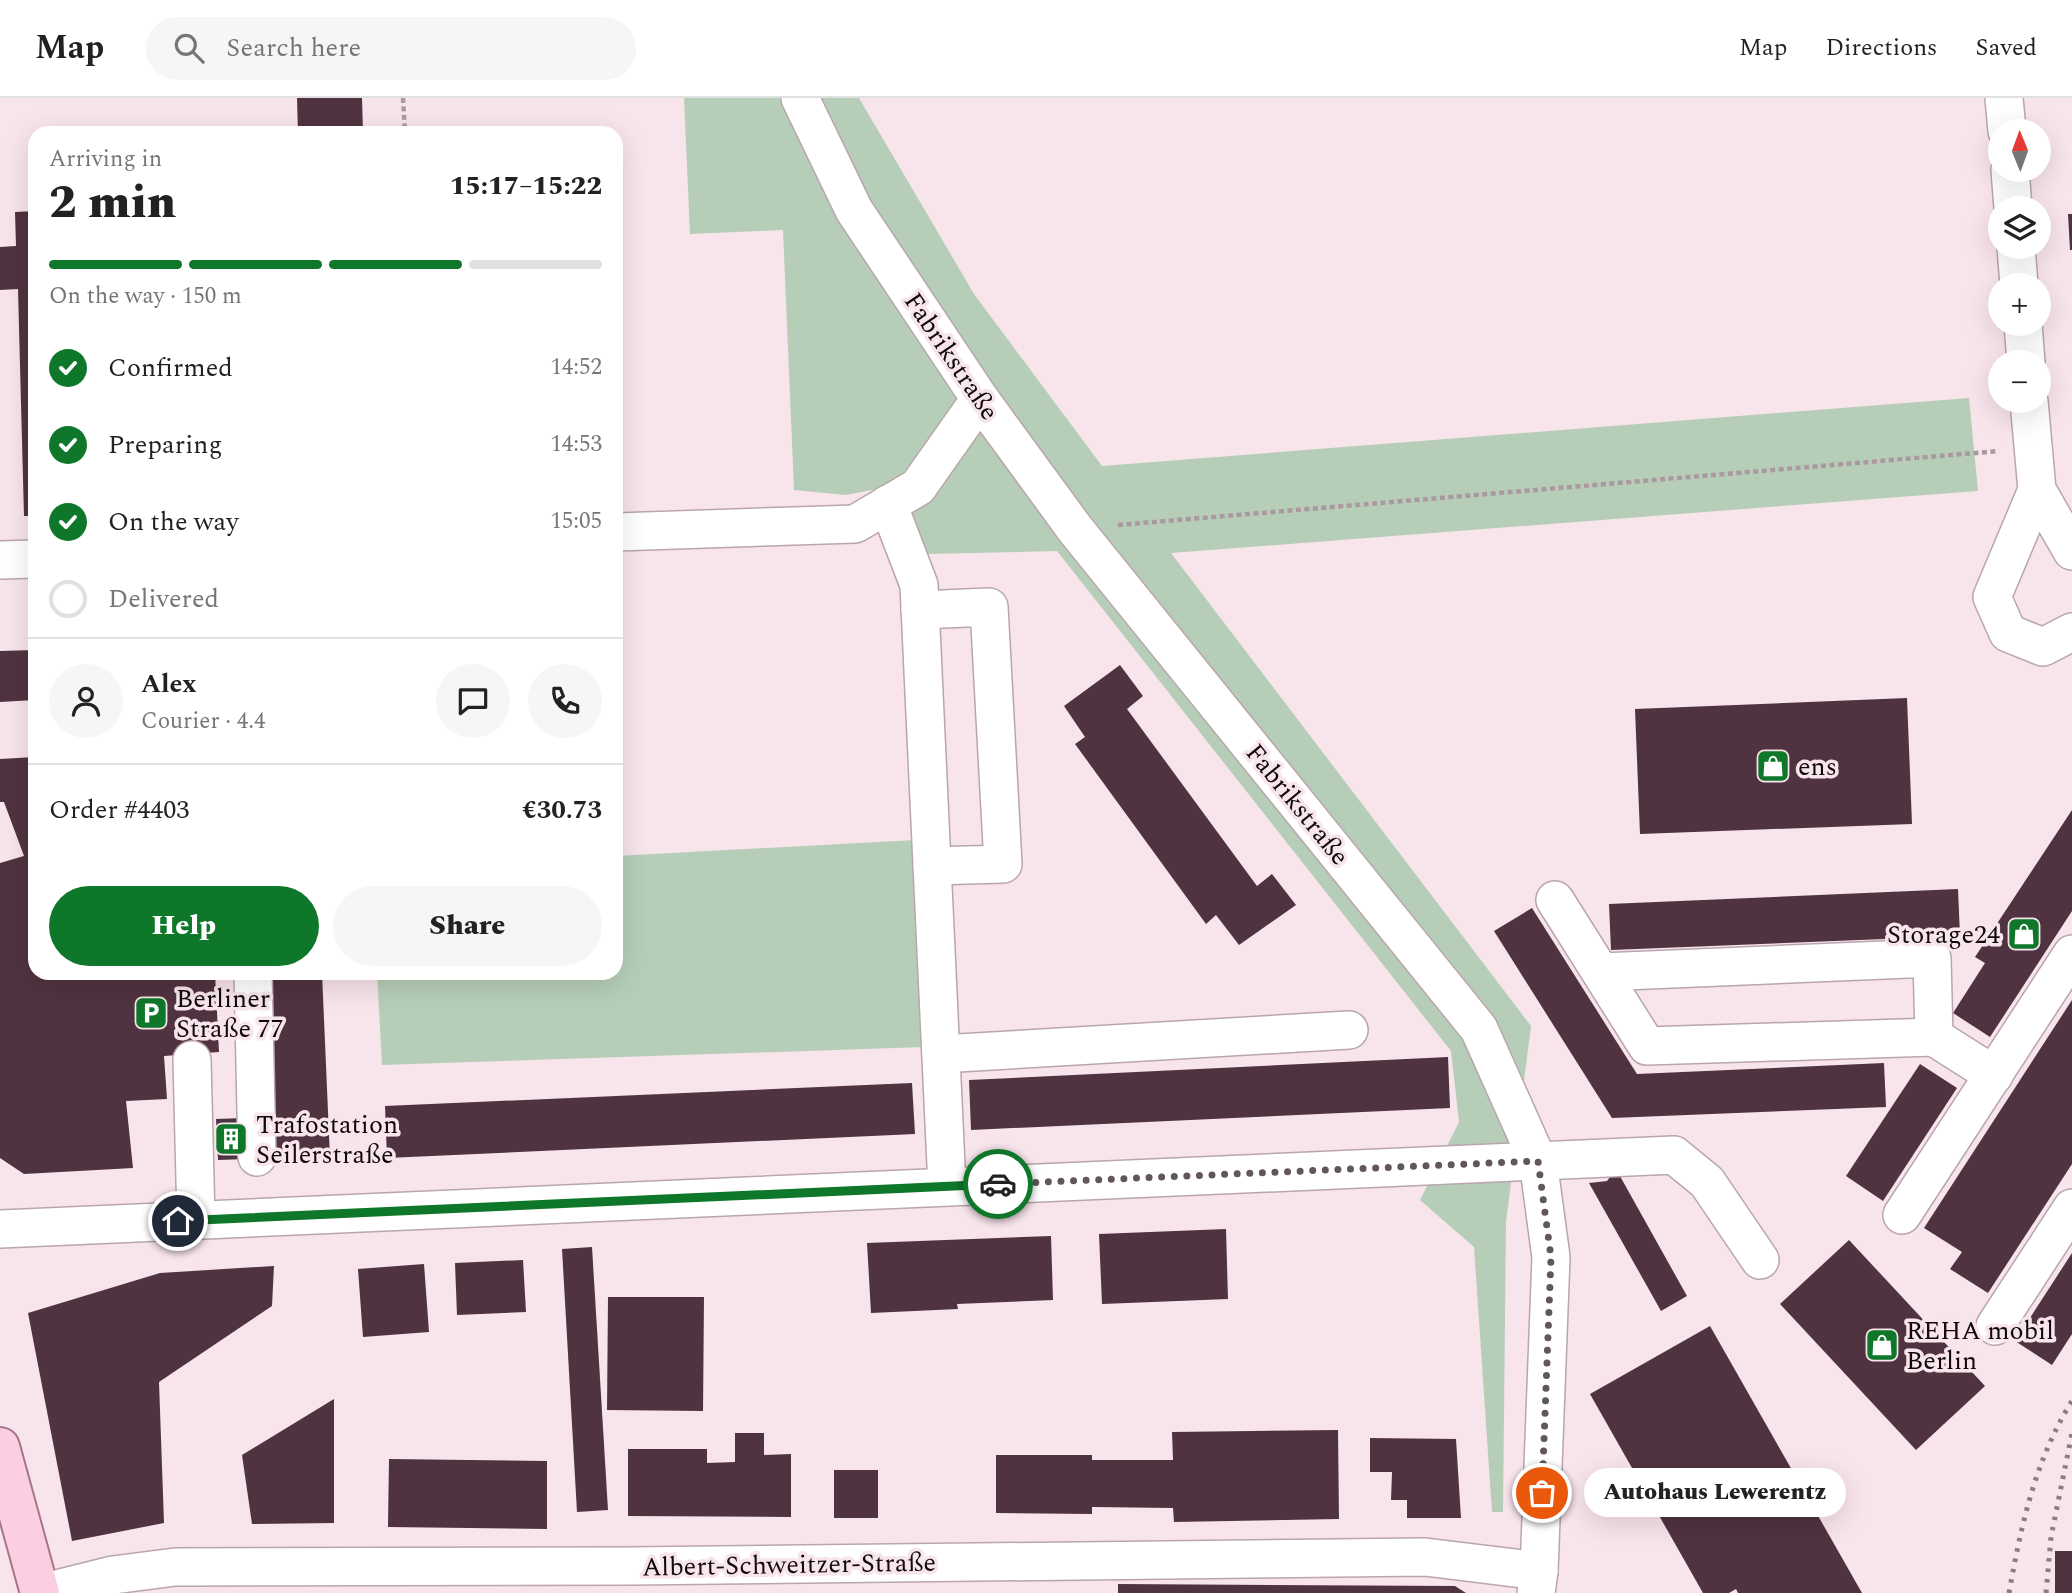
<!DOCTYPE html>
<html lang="en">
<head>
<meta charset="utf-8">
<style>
  body { margin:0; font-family:Spectral,serif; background:#f6f6f6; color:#222; height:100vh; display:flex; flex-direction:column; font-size:26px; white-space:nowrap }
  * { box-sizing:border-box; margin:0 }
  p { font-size:23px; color:#767676 }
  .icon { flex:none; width:38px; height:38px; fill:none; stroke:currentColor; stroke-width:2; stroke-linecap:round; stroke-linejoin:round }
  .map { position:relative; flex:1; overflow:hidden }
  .details { position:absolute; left:28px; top:28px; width:595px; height:854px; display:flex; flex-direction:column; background:#fff; border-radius:21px; box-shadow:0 7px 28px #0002 }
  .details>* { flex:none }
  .needle { width:46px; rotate:359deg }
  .tools { position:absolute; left:1988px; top:21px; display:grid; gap:14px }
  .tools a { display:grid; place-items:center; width:63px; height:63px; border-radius:50%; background:#fff; box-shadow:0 7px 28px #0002; font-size:35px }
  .pin { position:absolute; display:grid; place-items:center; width:60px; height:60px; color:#fff; margin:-30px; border:4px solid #fff; border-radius:50%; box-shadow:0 2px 7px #0007 }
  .courier { position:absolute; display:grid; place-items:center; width:70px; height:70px; margin:-35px; border:5px solid #0f7729; border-radius:50%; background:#fff; color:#222; box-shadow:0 2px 9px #0007 }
  .bubble { position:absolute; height:49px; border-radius:24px; background:#fff; box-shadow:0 7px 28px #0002; font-size:23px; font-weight:800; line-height:49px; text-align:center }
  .headline em { font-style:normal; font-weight:800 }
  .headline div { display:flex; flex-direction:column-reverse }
  .headline { display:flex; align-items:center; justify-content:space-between; height:119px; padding:0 21px }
  h1 { font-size:46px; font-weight:800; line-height:52px }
  .bar { display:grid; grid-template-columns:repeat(4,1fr); gap:10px 7px; align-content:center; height:84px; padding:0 21px }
  .bar i { height:9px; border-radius:5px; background:#e0e0e0 }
  .bar .active { background:#0f7729 }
  .bar p { grid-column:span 4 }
  .line { display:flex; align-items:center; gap:18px; padding:0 21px; border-top:2px solid #e0e0e0 }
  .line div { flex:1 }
  .round { display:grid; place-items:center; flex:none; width:74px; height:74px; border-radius:37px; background:#f6f6f6 }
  ol { padding:0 21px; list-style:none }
  li { display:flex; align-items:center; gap:21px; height:77px }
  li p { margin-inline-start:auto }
  li .icon { padding:7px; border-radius:50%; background:#0f7729; color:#fff; stroke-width:4 }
  li:last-child { color:#767676 }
  li i { width:38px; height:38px; border:4px solid #e0e0e0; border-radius:50% }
  .action { display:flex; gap:14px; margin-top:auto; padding:14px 21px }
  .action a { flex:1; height:80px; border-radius:42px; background:#0f7729; color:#fff; font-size:28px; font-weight:800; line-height:80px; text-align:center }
  .action a+a { background:#f6f6f6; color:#222 }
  header { display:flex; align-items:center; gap:42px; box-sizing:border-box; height:98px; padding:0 35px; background:#fff; border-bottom:2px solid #e0e0e0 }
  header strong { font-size:33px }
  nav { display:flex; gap:38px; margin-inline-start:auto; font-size:24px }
  .search { width:490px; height:63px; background:#f6f6f6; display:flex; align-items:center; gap:18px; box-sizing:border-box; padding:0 24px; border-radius:38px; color:#767676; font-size:26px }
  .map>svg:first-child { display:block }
  .green { fill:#b6ceb7 }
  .building { fill:#503340 }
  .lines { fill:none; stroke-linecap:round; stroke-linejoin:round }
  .minor-casing { stroke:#b9a6ad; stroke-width:40 }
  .major-casing { stroke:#a8748b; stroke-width:42 }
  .path { stroke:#aa9aa0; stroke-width:4.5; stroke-dasharray:5 3.5; stroke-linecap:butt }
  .minor { stroke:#fff; stroke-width:37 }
  .major { stroke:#fccee2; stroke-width:38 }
  .rail { stroke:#8a7c81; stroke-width:5; stroke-dasharray:3.5 7; stroke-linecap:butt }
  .done { stroke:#61565a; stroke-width:7; stroke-dasharray:0 12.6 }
  .route { stroke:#0f7729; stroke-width:9 }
  .labels { text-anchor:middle; stroke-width:7; stroke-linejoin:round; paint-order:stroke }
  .street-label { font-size:26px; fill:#10090c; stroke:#f8e4eb }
  .poi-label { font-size:26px; fill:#10090c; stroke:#f8e4eb; text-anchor:start }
</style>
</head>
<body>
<header>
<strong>Map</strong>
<div class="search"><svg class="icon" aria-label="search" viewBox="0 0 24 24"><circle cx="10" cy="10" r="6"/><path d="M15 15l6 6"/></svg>Search here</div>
<nav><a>Map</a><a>Directions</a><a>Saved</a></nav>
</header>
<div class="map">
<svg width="2072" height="1495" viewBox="0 0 2072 1495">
  <rect width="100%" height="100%" fill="#f8e4eb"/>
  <g class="green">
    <polygon points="684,0 859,0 974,196 1102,368 1969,300 1978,393 1171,455 1531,928 1506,1124 1503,1414 1492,1414 1474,1149 1420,1102 1459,1024 1451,953 1057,453 927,456 897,387 846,397 794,392 783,132 690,136"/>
    <polygon points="916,742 925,949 382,967 377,875 616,875 616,758"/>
  </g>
  <g class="building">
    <polygon points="297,0 362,0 363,35 298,35"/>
    <polygon points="35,113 35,418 24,418 18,191 0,192 0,149 16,148 15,114"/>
    <polygon points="2068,116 2072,116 2072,152 2070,152"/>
    <polygon points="35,552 35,602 0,604 0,553"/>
    <polygon points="1120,567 1143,598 1127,611 1257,788 1272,776 1296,807 1239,847 1216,817 1206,826 1075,646 1085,639 1064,608"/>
    <polygon points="1907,600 1912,726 1640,736 1635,611"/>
    <polygon points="35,659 35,875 215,875 219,954 164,958 167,1001 126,1003 133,1070 24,1076 0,1060 0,765 24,758 4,704 0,704 0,661"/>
    <polygon points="2072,712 2072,813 1990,939 1953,915 1985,865 1975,859"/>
    <polygon points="1958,791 1960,838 1611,852 1609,806"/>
    <polygon points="1532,810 1637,976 1884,965 1886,1009 1612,1020 1494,833"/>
    <polygon points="269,875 322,875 330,1060 276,1062"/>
    <polygon points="2072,902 2072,1066 1988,1195 1950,1171 1962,1154 1924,1130"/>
    <polygon points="1448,959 1450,1010 971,1032 969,982"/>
    <polygon points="1920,966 1957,990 1883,1103 1846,1078"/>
    <polygon points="912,985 915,1036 387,1060 385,1008"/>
    <polygon points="244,1020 246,1061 218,1062 216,1021"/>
    <polygon points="1616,1071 1687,1198 1661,1213 1589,1085 1607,1083"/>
    <polygon points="1226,1131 1228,1201 1102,1206 1099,1136"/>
    <polygon points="1051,1138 1053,1202 957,1206 958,1211 871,1215 867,1145"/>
    <polygon points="1849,1142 1985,1288 1916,1352 1780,1206"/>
    <polygon points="592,1149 608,1412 577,1414 562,1151"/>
    <polygon points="2072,1155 2072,1236 2052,1267 2015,1243"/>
    <polygon points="523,1162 526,1214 457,1217 455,1165"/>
    <polygon points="424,1166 429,1234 363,1239 358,1171"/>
    <polygon points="274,1168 272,1208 159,1284 164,1425 72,1443 28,1215 160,1175"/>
    <polygon points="608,1199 704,1199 703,1313 607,1312"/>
    <polygon points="1710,1228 1862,1495 1738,1495 1736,1491 1729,1495 1703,1495 1590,1296"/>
    <polygon points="334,1301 334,1425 252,1426 242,1357"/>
    <polygon points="1338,1332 1339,1421 1174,1424 1173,1410 1092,1409 1092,1416 996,1415 996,1357 1092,1357 1092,1362 1173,1362 1172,1334"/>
    <polygon points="735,1335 764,1335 764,1357 791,1356 791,1419 628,1418 628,1351 707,1351 707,1365 735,1364"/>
    <polygon points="1370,1340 1456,1341 1461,1420 1407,1420 1407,1402 1391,1402 1392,1374 1370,1374"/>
    <polygon points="389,1361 547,1363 547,1431 388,1429"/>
    <rect x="834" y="1372" width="44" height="48"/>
    <rect x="2055" y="1453" width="17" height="42"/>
    <polygon points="1118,1486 1455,1488 1466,1495 1118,1495"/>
  </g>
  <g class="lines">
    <defs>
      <g id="minor">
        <polyline points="800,0 854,112 980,301 1075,431 1479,931 1538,1063 1551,1159 1539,1473 1536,1495"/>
        <polyline points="2004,0 2007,33"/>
        <polyline points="2010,72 2013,110"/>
        <polyline points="2016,149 2019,187"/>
        <polyline points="2023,226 2026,264"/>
        <polyline points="2029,303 2037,392"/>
        <polyline points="888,406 919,487 947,1089"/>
        <polyline points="616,434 855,426 918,389 980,301"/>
        <polyline points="2072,453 2037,392 1992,499 2008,535 2043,549 2072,534"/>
        <polyline points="0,462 35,461"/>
        <polyline points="920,512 989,509 1003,766 932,768"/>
        <polyline points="1555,802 1647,948 1934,939 1994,977"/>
        <polyline points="1601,874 1932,860 1934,939"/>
        <polyline points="253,875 257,1059"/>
        <polyline points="941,956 1349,932"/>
        <polyline points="192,962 196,1122"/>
        <polyline points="1902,1117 2072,856"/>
        <polyline points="0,1131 1674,1057 1707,1084 1760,1162"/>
        <polyline points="1995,1228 2072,1110"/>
        <polyline points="41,1495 113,1477 175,1469 631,1468 1425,1459 1539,1473"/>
      </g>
      <polyline id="major" points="0,1349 40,1495"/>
    </defs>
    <use href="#minor" class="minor-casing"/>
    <use href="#major" class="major-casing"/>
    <g class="path">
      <polyline points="403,0 405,35"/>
      <polyline points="1118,427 1999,353"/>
    </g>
    <use href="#minor" class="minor"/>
    <use href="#major" class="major"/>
    <g class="rail">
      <path d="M 2009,1495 C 2021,1428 2035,1362 2072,1303"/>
      <polyline points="2046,1495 2051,1439 2072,1335"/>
    </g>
  </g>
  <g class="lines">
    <polyline class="done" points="998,1086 1538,1063 1551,1159 1542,1395"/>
    <polyline class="route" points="178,1123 998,1086"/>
  </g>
  <defs>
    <symbol id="shop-square" viewBox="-11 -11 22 22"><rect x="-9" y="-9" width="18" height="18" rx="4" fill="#0f7729" stroke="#f8e4eb"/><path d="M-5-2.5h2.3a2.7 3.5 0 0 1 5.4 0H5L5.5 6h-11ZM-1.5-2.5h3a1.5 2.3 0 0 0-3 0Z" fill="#fff"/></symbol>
    <symbol id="parking-square" viewBox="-11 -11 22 22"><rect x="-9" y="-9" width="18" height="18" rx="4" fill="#0f7729" stroke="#f8e4eb"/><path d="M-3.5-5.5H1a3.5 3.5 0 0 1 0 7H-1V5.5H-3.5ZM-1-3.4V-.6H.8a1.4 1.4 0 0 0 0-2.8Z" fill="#fff"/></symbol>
    <symbol id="building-square" viewBox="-11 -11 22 22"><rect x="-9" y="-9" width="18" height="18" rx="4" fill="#0f7729" stroke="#f8e4eb"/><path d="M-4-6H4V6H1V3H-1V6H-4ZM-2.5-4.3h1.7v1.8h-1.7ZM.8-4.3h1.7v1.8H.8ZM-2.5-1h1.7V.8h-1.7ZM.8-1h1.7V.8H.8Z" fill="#fff"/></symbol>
  </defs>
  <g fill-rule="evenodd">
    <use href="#shop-square" x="1754" y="649" width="38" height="38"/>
    <use href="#shop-square" x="2005" y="817" width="38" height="38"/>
    <use href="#parking-square" x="132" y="896" width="38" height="38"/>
    <use href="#building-square" x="212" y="1022" width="38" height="38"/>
    <use href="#shop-square" x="1863" y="1228" width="38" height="38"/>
  </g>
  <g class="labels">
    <g class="street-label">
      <text transform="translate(952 258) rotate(56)" y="9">Fabrikstraße</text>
      <text transform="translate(1298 706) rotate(51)" y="9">Fabrikstraße</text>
      <text transform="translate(789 1466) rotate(-1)" y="9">Albert-Schweitzer-Straße</text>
    </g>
    <g class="poi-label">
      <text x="1798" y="677">ens</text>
      <text x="2000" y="845" text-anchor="end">Storage24</text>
      <text x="176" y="909">Berliner<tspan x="176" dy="30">Straße 77</tspan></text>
      <text x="256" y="1035">Trafostation<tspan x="256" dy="30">Seilerstraße</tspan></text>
      <text x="1906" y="1241">REHA mobil<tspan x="1906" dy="30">Berlin</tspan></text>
    </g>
  </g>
</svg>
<div class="tools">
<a><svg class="needle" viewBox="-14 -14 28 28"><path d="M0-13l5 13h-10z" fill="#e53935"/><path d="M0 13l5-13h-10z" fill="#767676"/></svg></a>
<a><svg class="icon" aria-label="layers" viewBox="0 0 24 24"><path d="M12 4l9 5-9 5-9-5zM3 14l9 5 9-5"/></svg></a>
<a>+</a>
<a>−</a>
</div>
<div class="pin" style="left:1542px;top:1395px;background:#ea580c"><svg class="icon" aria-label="bag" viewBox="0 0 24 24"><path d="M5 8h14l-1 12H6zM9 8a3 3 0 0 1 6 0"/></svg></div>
<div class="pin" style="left:178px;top:1123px;background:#1f2937"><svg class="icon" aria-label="home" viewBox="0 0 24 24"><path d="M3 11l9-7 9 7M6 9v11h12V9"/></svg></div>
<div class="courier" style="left:998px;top:1086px"><svg class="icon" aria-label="car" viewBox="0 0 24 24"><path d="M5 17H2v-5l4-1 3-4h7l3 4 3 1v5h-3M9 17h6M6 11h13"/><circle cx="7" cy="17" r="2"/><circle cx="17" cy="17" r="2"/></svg></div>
<div class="bubble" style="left:1584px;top:1370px;width:262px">Autohaus Lewerentz</div>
<section class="details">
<div class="headline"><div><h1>2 min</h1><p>Arriving in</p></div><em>15:17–15:22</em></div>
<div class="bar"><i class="active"></i><i class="active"></i><i class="active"></i><i></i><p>On the way · 150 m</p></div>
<ol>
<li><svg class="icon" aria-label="check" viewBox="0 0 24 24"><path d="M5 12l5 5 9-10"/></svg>Confirmed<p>14:52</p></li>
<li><svg class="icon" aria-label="check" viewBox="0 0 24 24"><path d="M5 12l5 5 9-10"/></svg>Preparing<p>14:53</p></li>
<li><svg class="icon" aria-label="check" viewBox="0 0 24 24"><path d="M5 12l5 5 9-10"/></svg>On the way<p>15:05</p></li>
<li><i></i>Delivered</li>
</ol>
<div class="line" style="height:126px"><a class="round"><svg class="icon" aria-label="person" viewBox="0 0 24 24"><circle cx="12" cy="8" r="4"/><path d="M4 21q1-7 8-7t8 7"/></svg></a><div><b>Alex</b><p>Courier · 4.4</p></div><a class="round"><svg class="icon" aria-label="chat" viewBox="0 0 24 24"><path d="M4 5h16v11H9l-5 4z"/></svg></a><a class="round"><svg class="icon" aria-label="phone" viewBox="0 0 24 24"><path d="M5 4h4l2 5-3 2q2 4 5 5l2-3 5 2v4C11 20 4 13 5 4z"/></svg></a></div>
<div class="line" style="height:91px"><div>Order #4403</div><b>€30.73</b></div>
<div class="action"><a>Help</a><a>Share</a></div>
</section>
</div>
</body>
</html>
